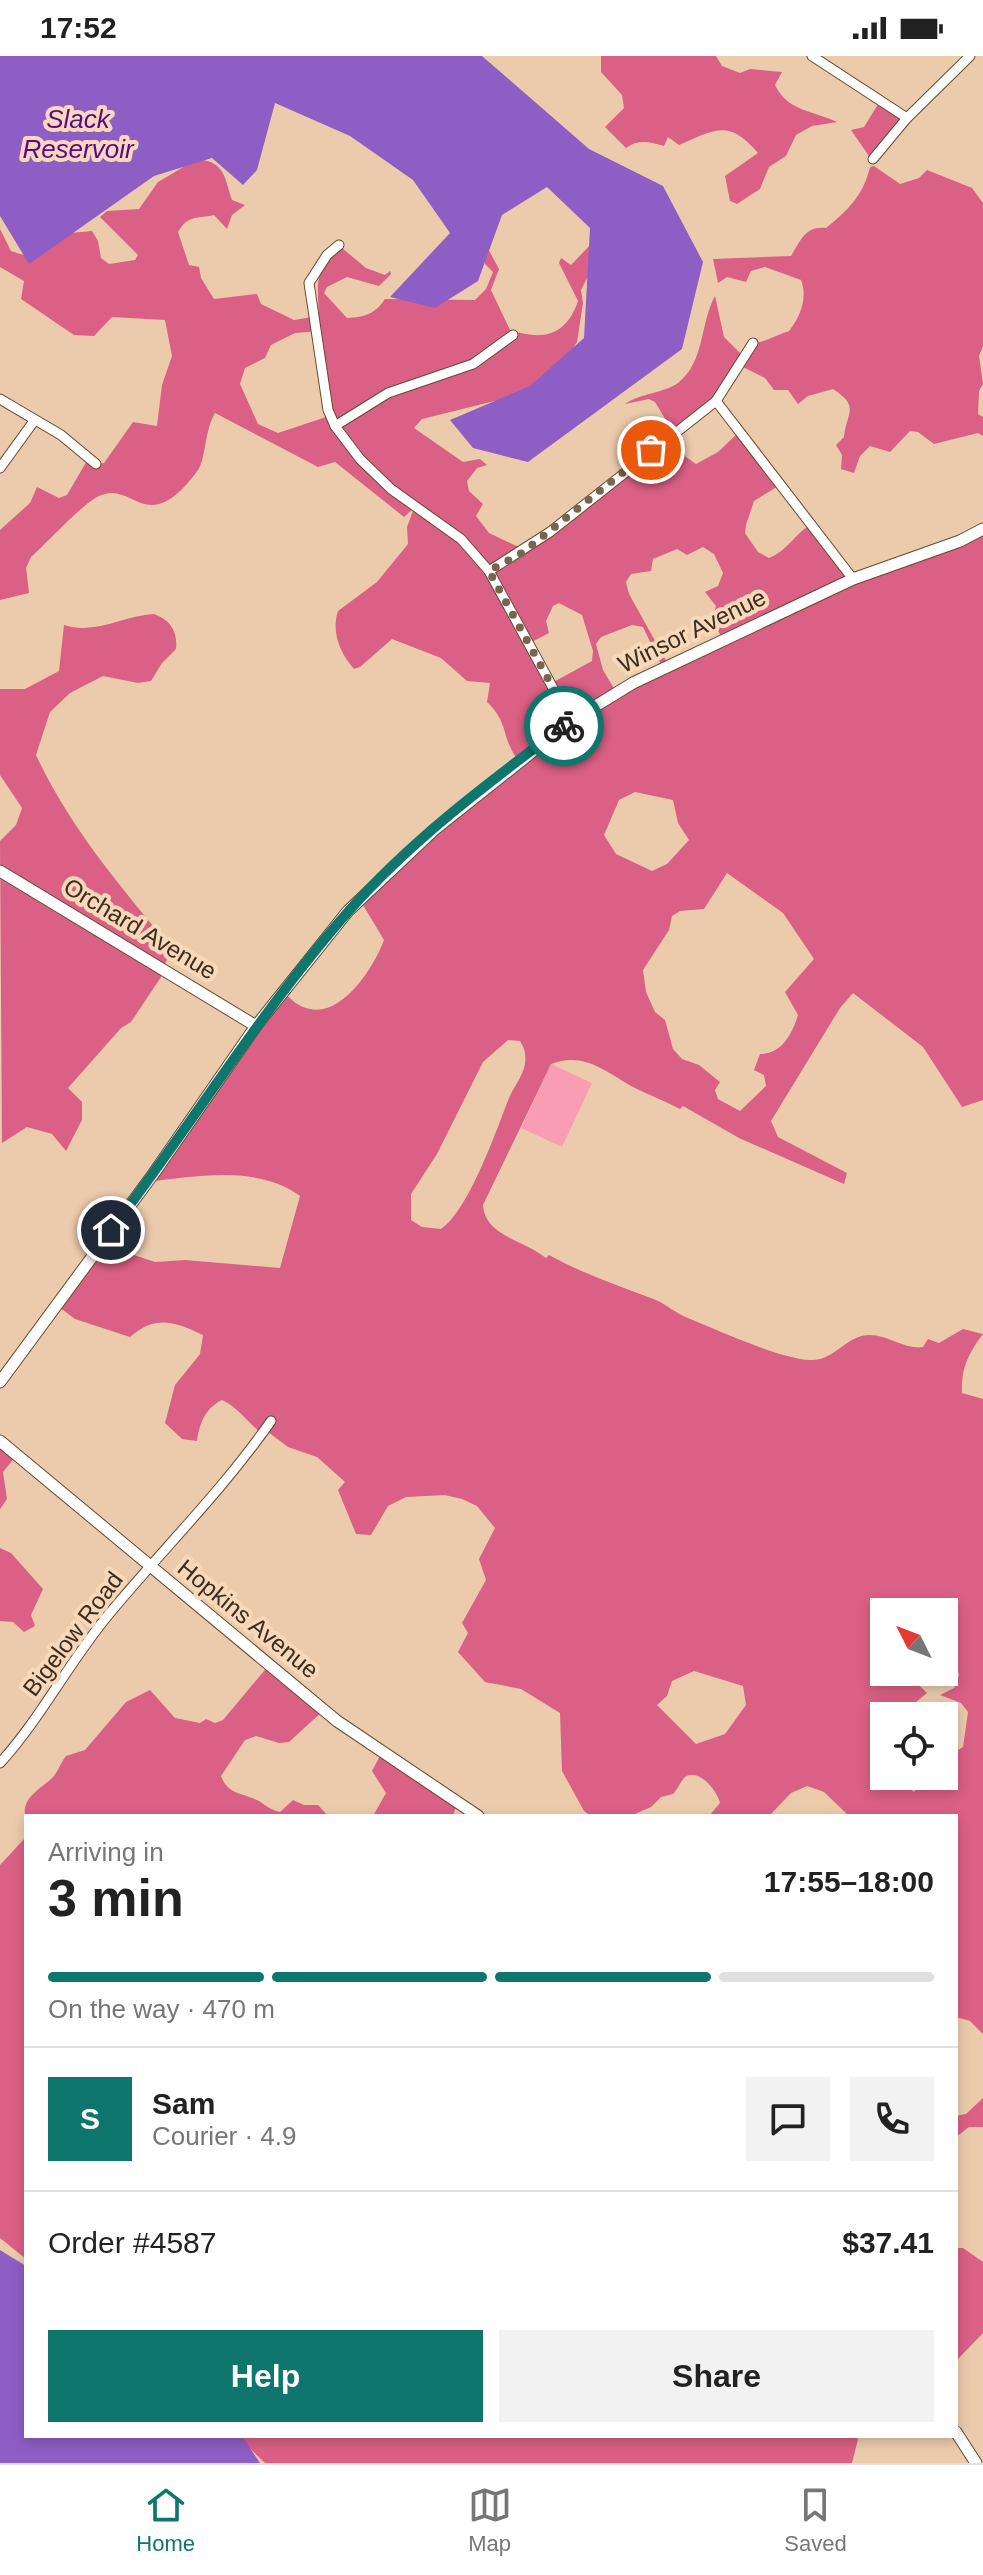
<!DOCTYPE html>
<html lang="en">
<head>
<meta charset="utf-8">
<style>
  body { margin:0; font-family:Helvetica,sans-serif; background:#f2f2f2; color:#222; height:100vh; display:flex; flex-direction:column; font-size:30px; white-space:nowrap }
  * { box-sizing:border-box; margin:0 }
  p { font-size:26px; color:#767676 }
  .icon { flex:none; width:44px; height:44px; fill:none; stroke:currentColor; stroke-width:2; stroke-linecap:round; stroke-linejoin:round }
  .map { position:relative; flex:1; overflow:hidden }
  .side { position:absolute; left:24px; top:1758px; width:934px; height:624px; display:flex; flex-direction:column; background:#fff; border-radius:0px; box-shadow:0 4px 12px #0003 }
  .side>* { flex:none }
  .needle { width:52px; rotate:312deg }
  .buttons { position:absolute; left:870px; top:1542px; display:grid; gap:16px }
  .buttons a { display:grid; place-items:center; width:88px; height:88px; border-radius:0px; background:#fff; box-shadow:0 4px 12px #0003; font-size:40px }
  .pin { position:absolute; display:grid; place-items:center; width:68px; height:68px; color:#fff; margin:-34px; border:4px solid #fff; border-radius:50%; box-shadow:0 2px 8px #0007 }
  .courier { position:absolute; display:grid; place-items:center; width:80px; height:80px; margin:-40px; border:6px solid #0f766e; border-radius:50%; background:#fff; color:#222; box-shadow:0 2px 10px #0007 }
  .head em { font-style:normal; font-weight:600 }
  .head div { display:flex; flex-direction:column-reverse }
  .head { display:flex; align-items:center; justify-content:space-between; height:136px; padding:0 24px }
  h1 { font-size:52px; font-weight:600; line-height:60px }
  .bar { display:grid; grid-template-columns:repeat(4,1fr); gap:12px 8px; align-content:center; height:96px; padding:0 24px }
  .bar i { height:10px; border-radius:6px; background:#e0e0e0 }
  .bar .on { background:#0f766e }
  .bar p { grid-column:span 4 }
  .line { display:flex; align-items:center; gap:20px; padding:0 24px; border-top:2px solid #e0e0e0 }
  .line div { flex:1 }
  .round { display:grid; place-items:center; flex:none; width:84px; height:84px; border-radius:0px; background:#f2f2f2 }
  .primary-button { display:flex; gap:16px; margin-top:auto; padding:16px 24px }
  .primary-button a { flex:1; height:92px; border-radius:0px; background:#0f766e; color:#fff; font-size:32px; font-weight:600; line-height:92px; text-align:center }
  .primary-button a+a { background:#f2f2f2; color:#222 }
  .status { display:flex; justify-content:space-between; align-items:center; height:56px; padding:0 40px; background:#fff; direction:ltr }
  .status svg { height:22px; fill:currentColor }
  .tabs { display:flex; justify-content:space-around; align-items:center; height:112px; border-top:2px solid #e0e0e0; background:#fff; font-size:22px; color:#767676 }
  .tabs a { display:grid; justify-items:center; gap:4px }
  .tabs .on { color:#0f766e }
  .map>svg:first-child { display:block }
  .green { fill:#f99db3 }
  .forest { fill:#db6085; fill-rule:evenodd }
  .water { fill:#8f5ec5 }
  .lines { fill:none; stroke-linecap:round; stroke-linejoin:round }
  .minor-casing { stroke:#65492e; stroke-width:11 }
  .tertiary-casing { stroke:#65492e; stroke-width:13 }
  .minor { stroke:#fff; stroke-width:9 }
  .tertiary { stroke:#fff; stroke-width:11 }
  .done { stroke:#786452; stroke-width:8; stroke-dasharray:0 14.4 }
  .route { stroke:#0f766e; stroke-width:10 }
  .labels { text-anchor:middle; stroke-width:8; stroke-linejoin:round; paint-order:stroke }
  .street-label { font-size:24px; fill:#3a2d21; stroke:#f9d8b9 }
  .water-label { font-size:26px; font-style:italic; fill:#57088e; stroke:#f9d8b9 }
</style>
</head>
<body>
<div class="status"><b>17:52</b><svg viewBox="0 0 49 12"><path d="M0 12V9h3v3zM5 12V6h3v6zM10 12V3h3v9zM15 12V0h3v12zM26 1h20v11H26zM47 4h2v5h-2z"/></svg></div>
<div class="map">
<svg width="983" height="2407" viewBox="0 0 983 2407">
  <rect width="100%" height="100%" fill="#eccbad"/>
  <polygon class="green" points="551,1008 592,1027 562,1091 521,1072"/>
  <g class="forest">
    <path d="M 601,0 L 716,0 L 722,10 L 740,17 L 750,13 L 782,16 L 775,29 C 787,55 814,55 837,66 L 812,70 L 796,79 L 786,100 L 769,111 L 760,133 L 737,148 L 730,145 L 725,120 L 758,97 C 729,63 716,73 679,89 L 668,81 L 664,90 C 650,86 638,83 626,92 L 605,71 L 624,52 L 622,39 L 601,16 Z"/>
    <polygon points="880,45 905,61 871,103 851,74 864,71"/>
    <path d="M 197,103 C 225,106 224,120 232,144 L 245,149 L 232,159 L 227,173 L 214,159 C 197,163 189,158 178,176 L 189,209 L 199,211 L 201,222 L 214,243 L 257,238 L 261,248 L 294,264 L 319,260 C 318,229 312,213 342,192 L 366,212 L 385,219 L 390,215 L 391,218 L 379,230 L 347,221 L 327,231 L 324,237 L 347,262 C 365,261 375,258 385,243 L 475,244 L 486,233 L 493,216 L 485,208 L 485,187 L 499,213 L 491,234 L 510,274 C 543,285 566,280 578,245 L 559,207 L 561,202 L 571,209 L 594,185 L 599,199 L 581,234 L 583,247 L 577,286 L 548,332 L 422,363 L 414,372 L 463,406 L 480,403 L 487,409 L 477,412 L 467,425 L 469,435 L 483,448 L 476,460 L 489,477 L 523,493 L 672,374 L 655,346 L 649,343 L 625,348 C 641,337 664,337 678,327 C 705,306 700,267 715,240 L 724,281 L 743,300 L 751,288 C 766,286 776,279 789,275 C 800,261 808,242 801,224 L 765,211 L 751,215 L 746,226 L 727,221 L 718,227 L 713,203 L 791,200 C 801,184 805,170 826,172 C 848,154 863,140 870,111 L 874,110 L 900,128 L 919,122 L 927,114 L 972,132 L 983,147 L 983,290 L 979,300 L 983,328 L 979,335 L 978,358 L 983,361 L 983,380 L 978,377 L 934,388 L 918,376 L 910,375 L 890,396 L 870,390 L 860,400 L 854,417 L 841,413 L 842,399 L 836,389 L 844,381 C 846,357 861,351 833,333 L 808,340 L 798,348 L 788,334 L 774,334 L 765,322 L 739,309 L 716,344 L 672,377 L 686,401 L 696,408 L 718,396 L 739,376 L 780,429 L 754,445 L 746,469 L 745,477 L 758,496 L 769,502 C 787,495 795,478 811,468 L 850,521 L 983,471 L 983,1044 L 962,1051 L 923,991 L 853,937 L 840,952 L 771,1065 L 778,1081 L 847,1117 L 844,1128 L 739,1082 L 683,1050 L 680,1053 C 667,1046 652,1040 639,1034 C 609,1019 586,994 551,1008 L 483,1149 C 485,1180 524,1184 546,1202 L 549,1199 C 583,1218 620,1230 656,1244 C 667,1249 677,1258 688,1262 C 717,1274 781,1303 810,1304 C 836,1305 845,1279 870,1279 C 889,1279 905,1294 923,1291 L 928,1283 L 939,1287 L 963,1273 L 983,1278 C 969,1297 961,1311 962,1337 L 983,1343 L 983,1978 L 970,1965 L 956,1961 L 956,1760 L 849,1760 L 824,1736 L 807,1730 L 791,1737 L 769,1760 L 709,1760 L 720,1747 C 718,1736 699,1711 685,1721 C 681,1725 677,1734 673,1738 L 661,1741 L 651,1751 L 630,1760 L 591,1760 L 584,1755 L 562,1715 L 560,1657 L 521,1633 L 485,1626 L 458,1596 L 468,1577 L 462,1567 L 486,1524 L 479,1503 L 495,1472 L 477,1450 L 462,1443 L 445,1439 L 406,1441 L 388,1450 L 371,1479 L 356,1478 L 338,1434 L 345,1426 L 317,1401 L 288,1391 L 264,1373 L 260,1376 C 245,1364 239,1352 222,1344 C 205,1352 199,1369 197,1385 L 182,1383 L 165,1367 L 175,1329 L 200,1298 L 203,1279 C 174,1265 155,1259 130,1281 L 75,1263 L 59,1251 L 110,1178 L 131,1198 L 155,1206 L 185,1204 L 280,1212 L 300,1140 C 259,1109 197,1120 148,1126 L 283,936 C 291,943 298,951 310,953 C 343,960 374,911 384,884 L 360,844 L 517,703 C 501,680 509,667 487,646 L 490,627 L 467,625 L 441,602 L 392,583 L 360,611 L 354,613 C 340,597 331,576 338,555 L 377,526 L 408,488 L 407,471 L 414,452 L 404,461 L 335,406 L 318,411 L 215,357 C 204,376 206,403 198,414 C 146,485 134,423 99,440 C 82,448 47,487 31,501 L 26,512 L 29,537 L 0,544 L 0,474 L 30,447 L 37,431 L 59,442 L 67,439 L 88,403 L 97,408 L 104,407 L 133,366 L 157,370 L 162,329 L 172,300 L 165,264 L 112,261 L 94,280 L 74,279 L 21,243 L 24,225 L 0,211 L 0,173 L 11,195 C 45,208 42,190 64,179 C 71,176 84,176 92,175 L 98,185 L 101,202 L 109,208 L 135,204 L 138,199 L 100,161 L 107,155 L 139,153 L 158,126 ZM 321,275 L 329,360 L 278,377 L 258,368 L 240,328 L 245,312 L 265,302 L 271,289 L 295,277 ZM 703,491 L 714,498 L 723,517 L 718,530 L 705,536 L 716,550 L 712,564 L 722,582 L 668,608 L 629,538 L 626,526 L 631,518 L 651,515 L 653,503 L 677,493 L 687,499 ZM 559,547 L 582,559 L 593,595 L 592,605 L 550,628 L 528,588 L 549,577 L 546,565 L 553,550 ZM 632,569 L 643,571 L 662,611 L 615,634 L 603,614 L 596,588 L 601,581 ZM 635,736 L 673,744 L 678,767 L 689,784 L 667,808 L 652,815 L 616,798 L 604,779 L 619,744 ZM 727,817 L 783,857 L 814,903 L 785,936 L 798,959 C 792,978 782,998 760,998 L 754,1014 L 764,1019 L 766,1030 L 740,1055 L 718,1043 L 715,1034 L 720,1026 L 699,1009 L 682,1003 L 673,993 L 665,964 L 655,956 L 646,936 L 643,914 L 669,874 L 672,860 L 680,855 L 704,853 ZM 508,984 L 520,985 C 525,992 526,1000 525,1008 C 522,1022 514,1030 509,1042 C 496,1075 469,1154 441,1173 L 422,1171 L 411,1164 L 411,1138 L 437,1098 L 483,1006 ZM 884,1556 L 944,1556 L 944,1605 L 956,1609 L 959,1619 L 954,1632 L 940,1639 L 961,1647 L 968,1656 L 963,1691 L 950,1699 L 944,1697 L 944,1720 L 925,1720 L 914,1736 L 896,1720 L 884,1720 L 884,1697 L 878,1685 L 884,1660 L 904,1656 L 927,1637 L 914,1624 L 916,1616 L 884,1616 ZM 694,1615 L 743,1630 L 746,1649 L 725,1678 L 696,1688 L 657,1649 L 667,1640 L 672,1625 Z"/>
    <path d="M 154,558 C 170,564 178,575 176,593 L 162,607 L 151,625 L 138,627 L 103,620 L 70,637 L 50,656 L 36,699 C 70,772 121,831 172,893 L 163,912 L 165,915 L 131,966 L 121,972 L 68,1032 L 82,1046 L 82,1064 L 66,1095 L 52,1078 L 27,1071 L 2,1087 L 0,785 L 16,769 L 22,752 L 0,719 L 0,633 L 25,633 L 59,615 L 64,569 C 96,579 122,560 154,558 Z"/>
    <polygon points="0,1384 16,1400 3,1416 7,1443 0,1453"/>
    <polygon points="0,1492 11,1497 43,1533 31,1559 35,1570 24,1576 13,1566 0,1565"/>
    <path d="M 269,1609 L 324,1654 L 289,1686 L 279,1687 L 256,1680 L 245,1684 L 221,1720 C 228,1739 243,1737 257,1744 C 266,1749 270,1754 280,1756 L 293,1744 L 304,1749 L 318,1749 L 328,1760 L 26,1762 C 19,1743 42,1732 52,1722 C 57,1718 61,1706 66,1700 L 85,1694 L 126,1646 L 150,1634 L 175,1662 L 200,1667 L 206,1663 L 215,1667 L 223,1664 Z"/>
    <polygon points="382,1696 457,1747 453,1760 373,1760 386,1737 372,1715"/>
    <polygon points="26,1781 26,2203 0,2182 0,1809"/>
    <polygon points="983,2042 983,2071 969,2071 956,2081 956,2060 966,2058"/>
    <polygon points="956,2192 963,2192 983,2206 983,2277 956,2305"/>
    <polygon points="237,2380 856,2380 858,2383 852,2407 265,2407"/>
  </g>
  <g class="water">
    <polygon points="0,0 482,0 589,93 663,130 703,206 682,293 528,406 473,392 450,364 530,330 584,282 590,172 547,131 502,159 478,225 435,252 390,241 450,177 413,124 350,80 275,47 257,114 243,129 212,102 154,120 29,208 0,160"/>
    <polygon points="0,2194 26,2210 26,2380 242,2380 260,2407 0,2407"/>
  </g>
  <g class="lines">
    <defs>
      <g id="minor">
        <polyline points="812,0 907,62"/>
        <polyline points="873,103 907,62 970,0"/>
        <polyline points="339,189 327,199 309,227 328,354 335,370 360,403 391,433 461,483 489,515 571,665"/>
        <polyline points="0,343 61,379 96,408"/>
        <polyline points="716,345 853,523"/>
        <polyline points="335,370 388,337 473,308 513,279"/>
        <polyline points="0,412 34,365"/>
        <polyline points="489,515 550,476 716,345 753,287"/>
        <path d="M 0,1707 C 41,1662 69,1606 109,1558 C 163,1493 222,1435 271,1365"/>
      </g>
      <g id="tertiary">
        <polyline points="0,815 256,970"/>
        <polyline points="0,1326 154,1117 256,970 348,855 434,774 571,665 633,627 853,523 960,485 983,473"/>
        <polyline points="0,1385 337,1665 478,1760"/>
        <polyline points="956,2376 976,2407"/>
      </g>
    </defs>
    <use href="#minor" class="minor-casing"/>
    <use href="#tertiary" class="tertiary-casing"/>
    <use href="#minor" class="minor"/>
    <use href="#tertiary" class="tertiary"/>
  </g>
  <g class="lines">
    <polyline class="done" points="564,670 571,665 489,515 522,497 651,394"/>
    <path class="route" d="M 111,1174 C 191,1070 260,956 347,857 C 409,786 489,726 564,670"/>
  </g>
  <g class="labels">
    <g class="street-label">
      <text transform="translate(692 575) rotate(-26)" y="8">Winsor Avenue</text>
      <text transform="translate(140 873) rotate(31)" y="8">Orchard Avenue</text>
      <text transform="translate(248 1563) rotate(39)" y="8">Hopkins Avenue</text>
      <text transform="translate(73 1578) rotate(-53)" y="8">Bigelow Road</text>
    </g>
    <g class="water-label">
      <text x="78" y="72">Slack<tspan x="78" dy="30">Reservoir</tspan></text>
    </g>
  </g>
</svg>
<div class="buttons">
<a><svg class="needle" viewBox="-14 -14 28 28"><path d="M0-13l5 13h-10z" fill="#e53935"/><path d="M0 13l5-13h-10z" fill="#767676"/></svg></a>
<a><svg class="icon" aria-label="locate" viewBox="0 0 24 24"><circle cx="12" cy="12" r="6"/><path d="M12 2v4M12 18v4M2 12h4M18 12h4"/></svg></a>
</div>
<div class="pin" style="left:651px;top:394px;background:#ea580c"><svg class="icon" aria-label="bag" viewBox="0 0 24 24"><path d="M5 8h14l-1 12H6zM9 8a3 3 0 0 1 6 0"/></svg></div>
<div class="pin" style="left:111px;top:1174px;background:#1f2937"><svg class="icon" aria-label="home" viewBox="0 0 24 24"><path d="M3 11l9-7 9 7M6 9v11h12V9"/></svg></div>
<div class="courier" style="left:564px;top:670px"><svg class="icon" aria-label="bike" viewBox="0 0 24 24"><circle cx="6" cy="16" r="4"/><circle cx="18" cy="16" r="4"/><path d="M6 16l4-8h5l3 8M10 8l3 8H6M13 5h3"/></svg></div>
<section class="side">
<div class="head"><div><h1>3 min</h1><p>Arriving in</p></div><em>17:55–18:00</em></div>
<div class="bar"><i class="on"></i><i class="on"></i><i class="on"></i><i></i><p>On the way · 470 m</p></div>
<div class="line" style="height:144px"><b class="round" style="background:#0f766e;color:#fff">S</b><div><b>Sam</b><p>Courier · 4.9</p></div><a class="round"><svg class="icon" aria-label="chat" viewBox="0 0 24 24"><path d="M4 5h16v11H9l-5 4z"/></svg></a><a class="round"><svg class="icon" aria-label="phone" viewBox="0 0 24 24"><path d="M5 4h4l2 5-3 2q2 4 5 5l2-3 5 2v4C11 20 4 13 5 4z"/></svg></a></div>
<div class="line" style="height:104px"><div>Order #4587</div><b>$37.41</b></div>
<div class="primary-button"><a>Help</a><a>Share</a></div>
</section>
</div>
<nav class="tabs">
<a class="on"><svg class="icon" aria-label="home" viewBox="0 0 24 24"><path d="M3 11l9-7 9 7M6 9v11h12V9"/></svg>Home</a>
<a><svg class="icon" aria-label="map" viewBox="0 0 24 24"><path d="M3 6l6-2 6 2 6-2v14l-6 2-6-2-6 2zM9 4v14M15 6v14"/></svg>Map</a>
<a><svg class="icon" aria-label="saved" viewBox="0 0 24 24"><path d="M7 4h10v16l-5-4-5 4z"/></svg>Saved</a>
</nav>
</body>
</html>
